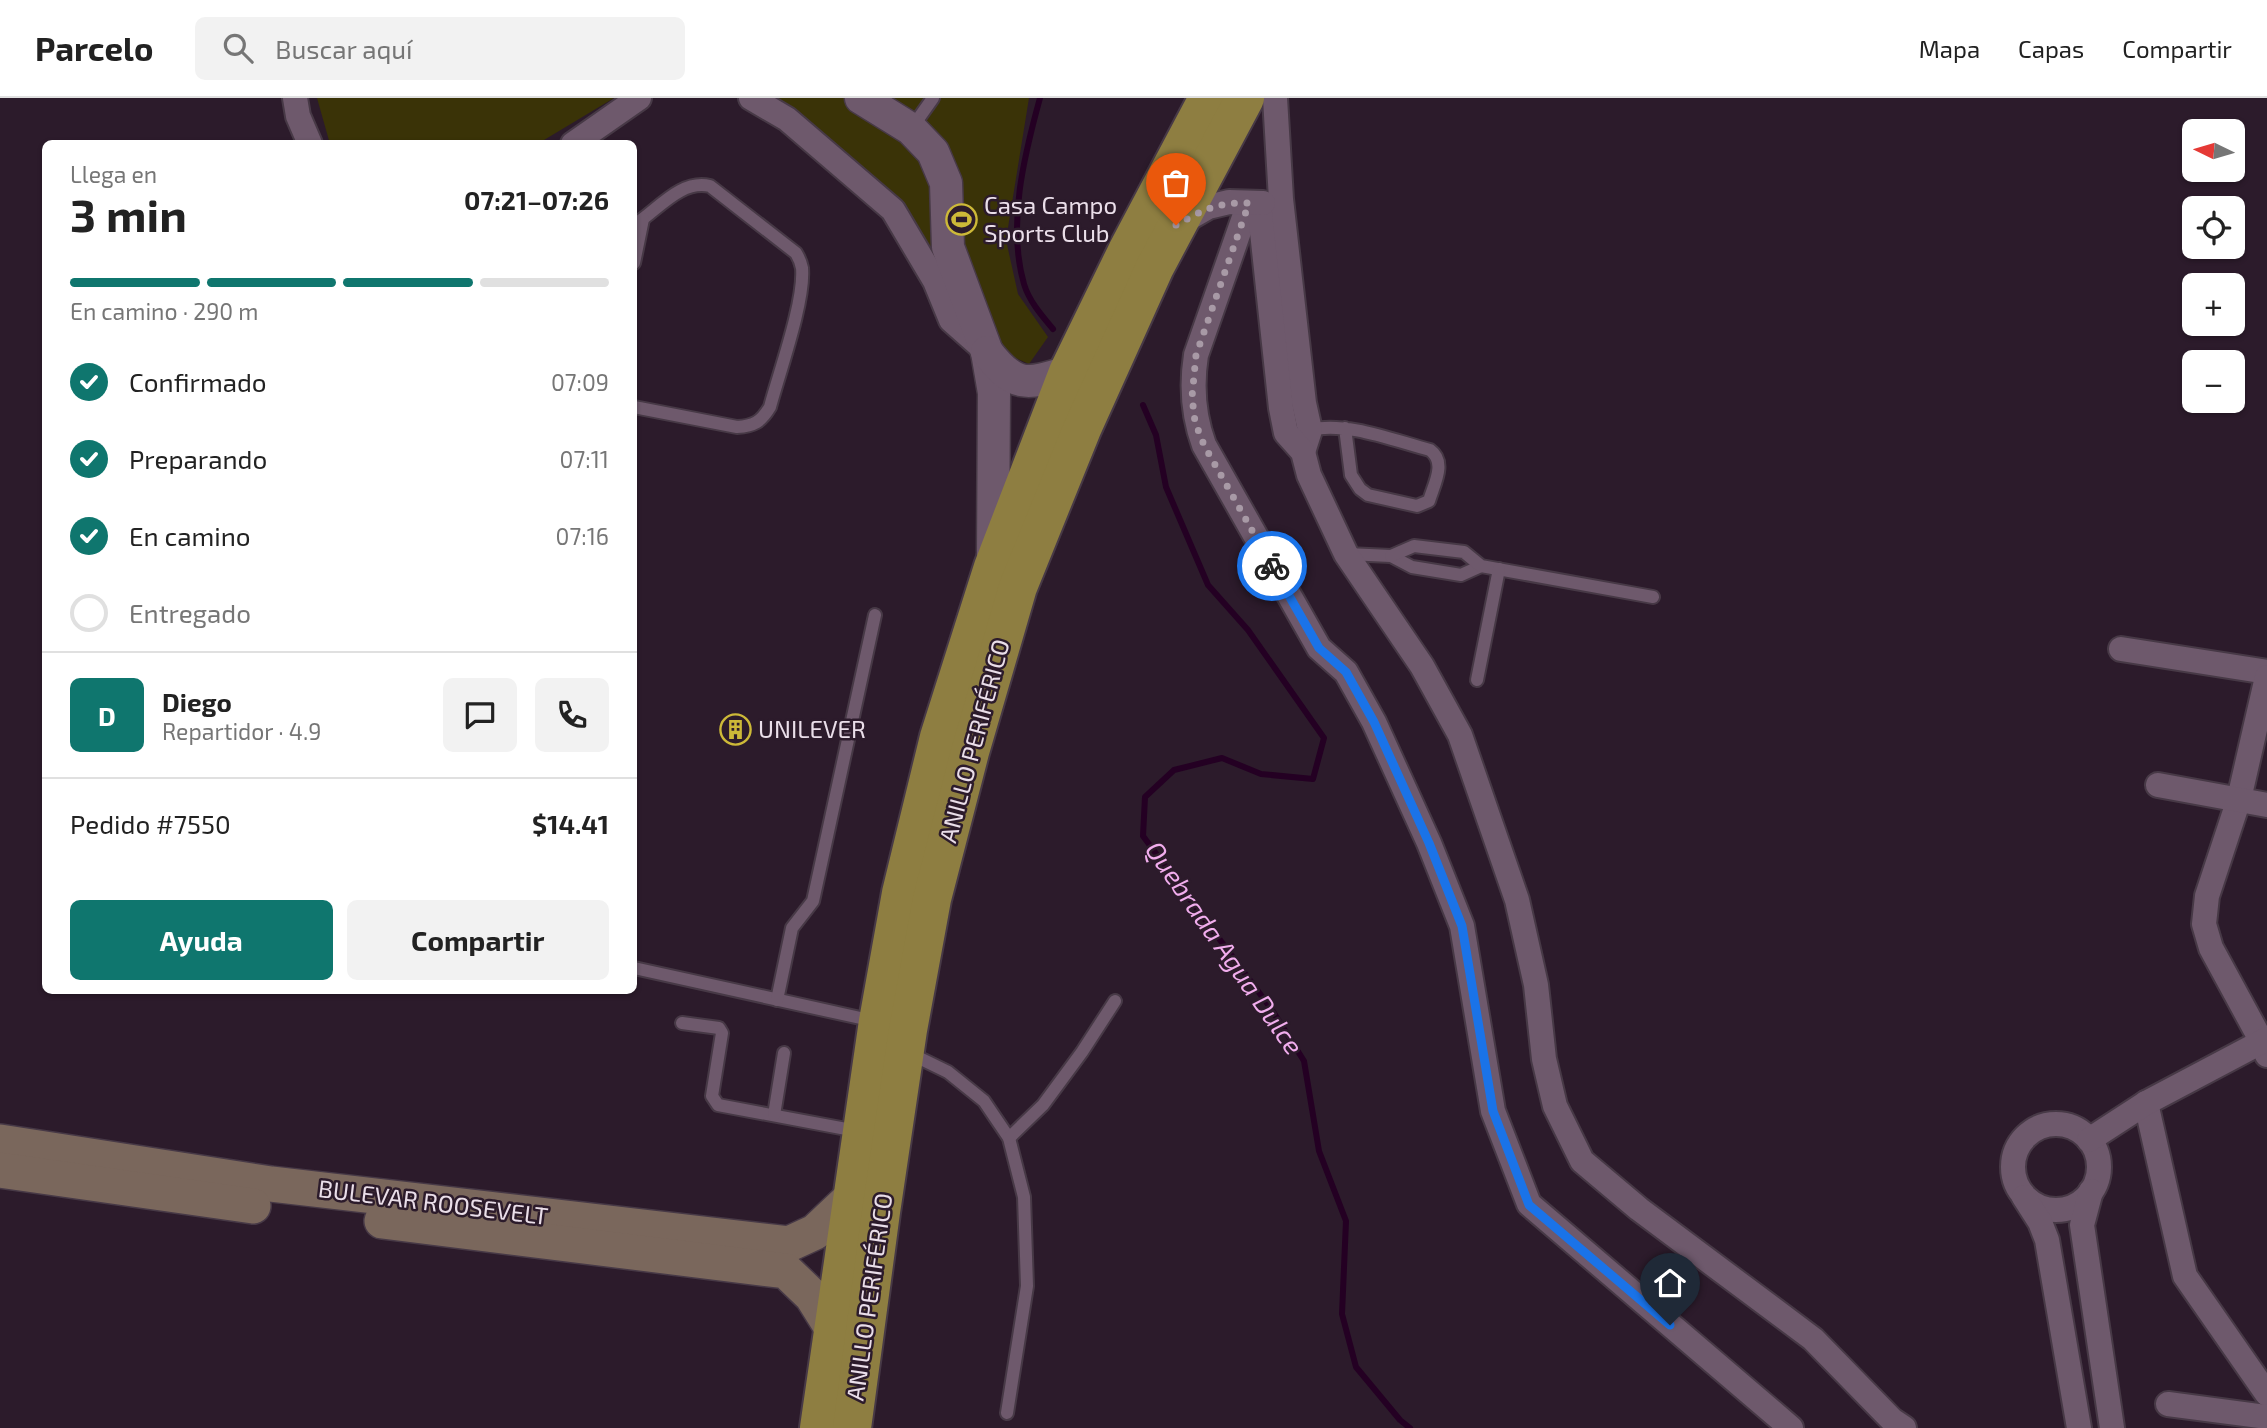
<!DOCTYPE html>
<html lang="es">
<head>
<meta charset="utf-8">
<style>
  body { margin:0; font-family:"Exo 2",sans-serif; background:#f2f2f2; color:#222; height:100vh; display:flex; flex-direction:column; font-size:26px; white-space:nowrap }
  * { box-sizing:border-box; margin:0 }
  p { font-size:23px; color:#767676 }
  .icon { flex:none; width:38px; height:38px; fill:none; stroke:currentColor; stroke-width:2; stroke-linecap:round; stroke-linejoin:round }
  .map { position:relative; flex:1; overflow:hidden }
  .side { position:absolute; left:42px; top:42px; width:595px; height:854px; display:flex; flex-direction:column; background:#fff; border-radius:10px; box-shadow:0 2px 5px #0004 }
  .side>* { flex:none }
  .needle { width:46px; rotate:275deg }
  .buttons { position:absolute; left:2182px; top:21px; display:grid; gap:14px }
  .buttons a { display:grid; place-items:center; width:63px; height:63px; border-radius:10px; background:#fff; box-shadow:0 2px 5px #0004; font-size:35px }
  .pin { position:absolute; display:grid; place-items:center; width:60px; height:60px; color:#fff; margin:-72px -30px; border-radius:50% 50% 50% 0; rotate:-45deg; box-shadow:0 0 7px #0007 }
  .pin .icon { rotate:45deg }
  .courier { position:absolute; display:grid; place-items:center; width:70px; height:70px; margin:-35px; border:5px solid #1a73e8; border-radius:50%; background:#fff; color:#222; box-shadow:0 2px 9px #0007 }
  .head em { font-style:normal; font-weight:700 }
  .head div { display:flex; flex-direction:column-reverse }
  .head { display:flex; align-items:center; justify-content:space-between; height:119px; padding:0 28px }
  h1 { font-size:46px; font-weight:700; line-height:52px }
  .bar { display:grid; grid-template-columns:repeat(4,1fr); gap:10px 7px; align-content:center; height:84px; padding:0 28px }
  .bar i { height:9px; border-radius:5px; background:#e0e0e0 }
  .bar .on { background:#0f766e }
  .bar p { grid-column:span 4 }
  .line { display:flex; align-items:center; gap:18px; padding:0 28px; border-top:2px solid #e0e0e0 }
  .line div { flex:1 }
  .round { display:grid; place-items:center; flex:none; width:74px; height:74px; border-radius:10px; background:#f2f2f2 }
  ol { padding:0 28px; list-style:none }
  li { display:flex; align-items:center; gap:21px; height:77px }
  li p { margin-inline-start:auto }
  li .icon { padding:7px; border-radius:50%; background:#0f766e; color:#fff; stroke-width:4 }
  li:last-child { color:#767676 }
  li i { width:38px; height:38px; border:4px solid #e0e0e0; border-radius:50% }
  .action { display:flex; gap:14px; margin-top:auto; padding:14px 28px }
  .action a { flex:1; height:80px; border-radius:10px; background:#0f766e; color:#fff; font-size:28px; font-weight:700; line-height:80px; text-align:center }
  .action a+a { background:#f2f2f2; color:#222 }
  header { display:flex; align-items:center; gap:42px; box-sizing:border-box; height:98px; padding:0 35px; background:#fff; border-bottom:2px solid #e0e0e0 }
  header strong { font-size:33px }
  nav { display:flex; gap:38px; margin-inline-start:auto; font-size:24px }
  .search { width:490px; height:63px; background:#f2f2f2; display:flex; align-items:center; gap:18px; box-sizing:border-box; padding:0 24px; border-radius:10px; color:#767676; font-size:26px }
  .map>svg:first-child { display:block }
  .green { fill:#3a3307 }
  .lines { fill:none; stroke-linecap:round; stroke-linejoin:round }
  .stream { stroke:#240023; stroke-width:6 }
  .service-casing { stroke:#473946; stroke-width:16 }
  .minor-casing { stroke:#473946; stroke-width:28 }
  .tertiary-casing { stroke:#473946; stroke-width:35 }
  .secondary-casing { stroke:#473946; stroke-width:38 }
  .trunk-casing { stroke:#473946; stroke-width:42 }
  .service { stroke:#6e596c; stroke-width:12 }
  .minor { stroke:#6e596c; stroke-width:24 }
  .tertiary { stroke:#6e596c; stroke-width:32 }
  .secondary { stroke:#7a675c; stroke-width:35 }
  .trunk { stroke:#8e7e41; stroke-width:38 }
  .done { stroke:#a89aa6; stroke-width:7; stroke-dasharray:0 12.6 }
  .route { stroke:#1a73e8; stroke-width:9 }
  .labels { text-anchor:middle; stroke-width:5; stroke-linejoin:round; paint-order:stroke }
  .poi-label { font-size:24px; fill:#eadee9; stroke:#2c1b2b; text-anchor:start }
  .street-label { font-size:24px; fill:#eadee9; stroke:#2c1b2b }
  .water-label { font-size:26px; font-style:italic; fill:#f1aded; stroke:#2c1b2b }
</style>
</head>
<body>
<header>
<strong>Parcelo</strong>
<div class="search"><svg class="icon" aria-label="search" viewBox="0 0 24 24"><circle cx="10" cy="10" r="6"/><path d="M15 15l6 6"/></svg>Buscar aquí</div>
<nav><a>Mapa</a><a>Capas</a><a>Compartir</a></nav>
</header>
<div class="map">
<svg width="2267" height="1330" viewBox="0 0 2267 1330">
  <rect width="100%" height="100%" fill="#2c1b2b"/>
  <g class="green">
    <polygon points="317,0 614,0 539,45 330,46"/>
    <polygon points="776,0 1029,0 1006,142 1018,196 1048,239 1029,266 1013,259 963,217 934,154 900,103 795,12"/>
  </g>
  <g class="lines">
    <g class="stream">
      <path d="M 1040,0 C 1024,58 1007,127 1024,186 C 1029,203 1042,218 1053,231"/>
      <polyline points="1143,307 1156,337 1166,389 1208,487 1248,532 1324,640 1313,681 1261,676 1222,660 1174,672 1145,699 1143,738 1272,912 1304,963 1319,1053 1346,1123 1342,1216 1356,1269 1400,1322 1410,1330"/>
    </g>
    <defs>
      <g id="service">
        <polyline points="911,31 933,0"/>
        <path d="M 634,127 C 657,113 680,81 710,88 L 796,155 C 799,160 801,165 802,170 C 805,203 779,275 770,309 C 761,324 754,328 737,329 L 634,309"/>
        <polyline points="634,165 643,121"/>
        <path d="M 1310,332 C 1346,323 1395,343 1430,352 C 1447,364 1434,386 1429,403 L 1417,408 L 1368,397 L 1360,391 L 1351,377 L 1345,330"/>
        <polyline points="1347,456 1391,458 1412,469 1461,477 1481,468"/>
        <polyline points="1391,458 1414,448 1464,454 1481,468 1653,499"/>
        <polyline points="1477,582 1499,471"/>
        <polyline points="634,870 874,923"/>
        <polyline points="777,902 792,830 813,803 875,517"/>
        <polyline points="682,925 719,930 722,935 712,998 718,1007 857,1033"/>
        <polyline points="909,955 948,974 984,1003 1009,1040 1024,1099 1027,1188 1007,1315"/>
        <polyline points="774,1017 784,955"/>
        <polyline points="1009,1040 1043,1007 1082,954 1115,903"/>
      </g>
      <g id="minor">
        <polyline points="295,0 298,18 310,46"/>
        <polyline points="751,0 787,21 893,112 935,183 951,222 986,253"/>
        <polyline points="1275,0 1281,101 1304,305 1310,332 1303,354"/>
        <polyline points="573,46 639,0"/>
        <path d="M 1249,105 L 1196,257 C 1191,289 1193,317 1204,347 L 1319,550 L 1346,574 L 1374,624 L 1429,745 L 1462,828 L 1493,1013 L 1529,1106 L 1791,1330"/>
        <polyline points="1259,106 1281,310 1286,335 1303,354 1309,377 1346,456 1422,568 1460,637 1517,802 1536,887 1544,961 1555,1008 1582,1063 1639,1111 1813,1241 1892,1322 1904,1330"/>
        <polyline points="1182,124 1208,109 1229,104 1263,105"/>
        <polyline points="2121,551 2267,574"/>
        <polyline points="2267,579 2239,701 2207,798 2204,826 2211,850 2262,944 2267,957"/>
        <polyline points="2158,687 2267,707"/>
        <polyline points="2146,1005 2185,1178 2267,1296"/>
        <circle cx="2056" cy="1069" r="43"/>
        <polyline points="2089,1042 2146,1005 2267,941"/>
        <polyline points="2091,1093 2082,1127 2112,1330"/>
        <polyline points="2024,1099 2040,1124 2047,1142 2079,1330"/>
        <polyline points="2168,1306 2267,1319"/>
      </g>
      <g id="tertiary">
        <polyline points="861,0 911,31 933,54 946,85 948,149 987,254 994,295 993,456"/>
        <path d="M 987,254 C 1015,290 1026,287 1068,274"/>
      </g>
      <g id="secondary">
        <polyline points="0,1044 271,1086 789,1146 815,1134 851,1100"/>
        <polyline points="0,1072 253,1108"/>
        <polyline points="382,1123 786,1173 812,1198 832,1230"/>
      </g>
      <g id="trunk">
        <polyline points="819,1330 878,923 901,795 939,639 993,469 1068,274 1127,153 1208,0"/>
        <polyline points="852,1330 881,1114 908,932 932,801 970,654 1018,489 1082,331 1155,169 1245,0"/>
      </g>
    </defs>
    <use href="#service" class="service-casing"/>
    <use href="#minor" class="minor-casing"/>
    <use href="#tertiary" class="tertiary-casing"/>
    <use href="#secondary" class="secondary-casing"/>
    <use href="#trunk" class="trunk-casing"/>
    <use href="#service" class="service"/>
    <use href="#minor" class="minor"/>
    <use href="#tertiary" class="tertiary"/>
    <use href="#secondary" class="secondary"/>
    <use href="#trunk" class="trunk"/>
  </g>
  <g class="lines">
    <path class="done" d="M 1176,127 C 1203,112 1217,104 1249,105 L 1196,257 L 1192,299 L 1195,324 L 1204,347 L 1272,468"/>
    <polyline class="route" points="1272,468 1319,550 1346,574 1374,624 1429,745 1462,828 1493,1013 1529,1107 1670,1227"/>
  </g>
  <defs>
    <symbol id="stadium-ring" viewBox="-11 -11 22 22"><circle r="9.5" fill="#2c1b2b" stroke="#cdb938" stroke-width="1.5"/><path d="M0-5a6.5 5 0 1 0 0 10a6.5 5 0 1 0 0-10ZM-3.5-1.8h7v3.6h-7Z" fill="#cdb938"/></symbol>
    <symbol id="building-ring" viewBox="-11 -11 22 22"><circle r="9.5" fill="#2c1b2b" stroke="#cdb938" stroke-width="1.5"/><path d="M-4-6H4V6H1V3H-1V6H-4ZM-2.5-4.3h1.7v1.8h-1.7ZM.8-4.3h1.7v1.8H.8ZM-2.5-1h1.7V.8h-1.7ZM.8-1h1.7V.8H.8Z" fill="#cdb938"/></symbol>
  </defs>
  <g fill-rule="evenodd">
    <use href="#stadium-ring" x="944" y="104" width="35" height="35"/>
    <use href="#building-ring" x="718" y="614" width="35" height="35"/>
  </g>
  <g class="labels">
    <g class="poi-label">
      <text x="984" y="116">Casa Campo<tspan x="984" dy="28">Sports Club</tspan></text>
      <text x="758" y="640">UNILEVER</text>
    </g>
    <g class="street-label">
      <text transform="translate(975 643) rotate(-75)" y="8">ANILLO PERIFÉRICO</text>
      <text transform="translate(433 1105) rotate(7)" y="8">BULEVAR ROOSEVELT</text>
      <text transform="translate(870 1199) rotate(-82)" y="8">ANILLO PERIFÉRICO</text>
    </g>
    <g class="water-label">
      <text transform="translate(1224 850) rotate(55)" y="9">Quebrada Agua Dulce</text>
    </g>
  </g>
</svg>
<div class="buttons">
<a><svg class="needle" viewBox="-14 -14 28 28"><path d="M0-13l5 13h-10z" fill="#e53935"/><path d="M0 13l5-13h-10z" fill="#767676"/></svg></a>
<a><svg class="icon" aria-label="locate" viewBox="0 0 24 24"><circle cx="12" cy="12" r="6"/><path d="M12 2v4M12 18v4M2 12h4M18 12h4"/></svg></a>
<a>+</a>
<a>−</a>
</div>
<div class="pin" style="left:1176px;top:127px;background:#ea580c"><svg class="icon" aria-label="bag" viewBox="0 0 24 24"><path d="M5 8h14l-1 12H6zM9 8a3 3 0 0 1 6 0"/></svg></div>
<div class="pin" style="left:1670px;top:1227px;background:#1f2937"><svg class="icon" aria-label="home" viewBox="0 0 24 24"><path d="M3 11l9-7 9 7M6 9v11h12V9"/></svg></div>
<div class="courier" style="left:1272px;top:468px"><svg class="icon" aria-label="bike" viewBox="0 0 24 24"><circle cx="6" cy="16" r="4"/><circle cx="18" cy="16" r="4"/><path d="M6 16l4-8h5l3 8M10 8l3 8H6M13 5h3"/></svg></div>
<section class="side">
<div class="head"><div><h1>3 min</h1><p>Llega en</p></div><em>07:21–07:26</em></div>
<div class="bar"><i class="on"></i><i class="on"></i><i class="on"></i><i></i><p>En camino · 290 m</p></div>
<ol>
<li><svg class="icon" aria-label="check" viewBox="0 0 24 24"><path d="M5 12l5 5 9-10"/></svg>Confirmado<p>07:09</p></li>
<li><svg class="icon" aria-label="check" viewBox="0 0 24 24"><path d="M5 12l5 5 9-10"/></svg>Preparando<p>07:11</p></li>
<li><svg class="icon" aria-label="check" viewBox="0 0 24 24"><path d="M5 12l5 5 9-10"/></svg>En camino<p>07:16</p></li>
<li><i></i>Entregado</li>
</ol>
<div class="line" style="height:126px"><b class="round" style="background:#0f766e;color:#fff">D</b><div><b>Diego</b><p>Repartidor · 4.9</p></div><a class="round"><svg class="icon" aria-label="chat" viewBox="0 0 24 24"><path d="M4 5h16v11H9l-5 4z"/></svg></a><a class="round"><svg class="icon" aria-label="phone" viewBox="0 0 24 24"><path d="M5 4h4l2 5-3 2q2 4 5 5l2-3 5 2v4C11 20 4 13 5 4z"/></svg></a></div>
<div class="line" style="height:91px"><div>Pedido #7550</div><b>$14.41</b></div>
<div class="action"><a>Ayuda</a><a>Compartir</a></div>
</section>
</div>
</body>
</html>
